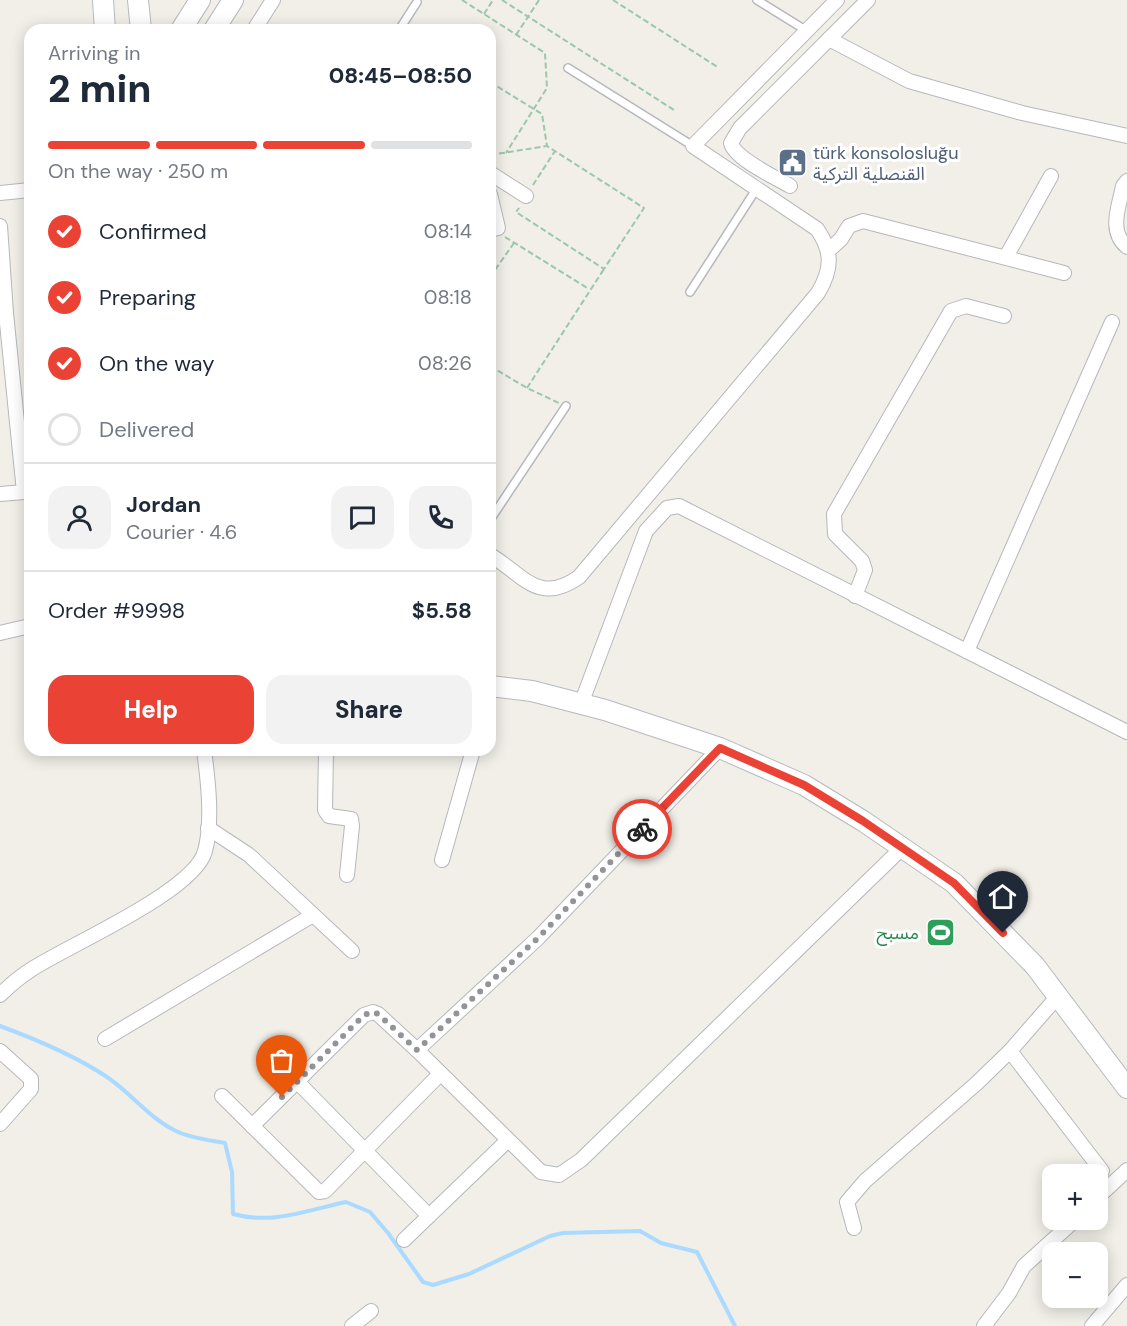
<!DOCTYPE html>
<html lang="en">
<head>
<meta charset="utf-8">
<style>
  body { margin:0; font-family:"DM Sans","Noto Sans Arabic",sans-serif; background:#f2f2f3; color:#1f2937; height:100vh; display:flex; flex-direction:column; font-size:22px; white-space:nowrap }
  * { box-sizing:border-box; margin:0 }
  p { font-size:20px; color:#747a83 }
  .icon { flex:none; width:33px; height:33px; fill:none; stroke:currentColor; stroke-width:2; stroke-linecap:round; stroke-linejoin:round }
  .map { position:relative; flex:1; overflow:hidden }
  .side { position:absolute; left:24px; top:24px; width:472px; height:732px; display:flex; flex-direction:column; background:#fff; border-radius:18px; box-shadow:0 3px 15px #0003 }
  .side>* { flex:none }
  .fabs { position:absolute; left:1042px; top:1164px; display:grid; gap:12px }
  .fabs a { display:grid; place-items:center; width:66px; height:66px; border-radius:12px; background:#fff; box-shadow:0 3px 15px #0003; font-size:30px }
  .pin { position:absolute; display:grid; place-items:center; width:51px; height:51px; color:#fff; margin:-62px -26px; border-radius:50% 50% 50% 0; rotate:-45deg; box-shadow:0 0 6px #0007 }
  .pin .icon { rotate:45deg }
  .courier { position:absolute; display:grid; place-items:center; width:60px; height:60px; margin:-30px; border:4px solid #ea4335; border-radius:50%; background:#fff; color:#222; box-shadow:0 2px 8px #0007 }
  .headline em { font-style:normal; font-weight:800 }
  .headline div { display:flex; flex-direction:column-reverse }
  .headline { display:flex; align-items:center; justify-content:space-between; height:102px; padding:0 24px }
  h1 { font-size:39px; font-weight:800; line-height:45px }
  .bar { display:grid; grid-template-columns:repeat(4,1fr); gap:9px 6px; align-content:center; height:72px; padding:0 24px }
  .bar i { height:8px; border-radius:4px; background:#e0e1e3 }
  .bar .selected { background:#ea4335 }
  .bar p { grid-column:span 4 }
  .line { display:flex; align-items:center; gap:15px; padding:0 24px; border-top:2px solid #e0e1e3 }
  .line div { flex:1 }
  .round { display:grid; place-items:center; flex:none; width:63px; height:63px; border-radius:18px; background:#f2f2f3 }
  ol { padding:0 24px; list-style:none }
  li { display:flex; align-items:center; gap:18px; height:66px }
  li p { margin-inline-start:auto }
  li .icon { padding:6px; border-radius:50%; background:#ea4335; color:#fff; stroke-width:4 }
  li:last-child { color:#747a83 }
  li i { width:33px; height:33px; border:3px solid #e0e1e3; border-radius:50% }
  .cta { display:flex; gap:12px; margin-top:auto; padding:12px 24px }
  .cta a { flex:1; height:69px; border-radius:18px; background:#ea4335; color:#fff; font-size:24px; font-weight:800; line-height:69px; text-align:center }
  .cta a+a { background:#f2f2f3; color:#1f2937 }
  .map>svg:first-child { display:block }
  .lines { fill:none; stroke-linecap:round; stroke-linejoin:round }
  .stream { stroke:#aadaff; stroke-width:4 }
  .service-casing { stroke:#b5b8bc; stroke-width:10 }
  .minor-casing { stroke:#b5b8bc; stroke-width:16 }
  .secondary-casing { stroke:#b6babf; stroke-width:22 }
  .path { stroke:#9cc7a9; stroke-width:2; stroke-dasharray:6 3; stroke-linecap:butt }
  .service { stroke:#fff; stroke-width:7 }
  .minor { stroke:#fff; stroke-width:14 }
  .secondary { stroke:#fff; stroke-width:20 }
  .done { stroke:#929495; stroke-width:6; stroke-dasharray:0 10.8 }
  .route { stroke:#ea4335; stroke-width:8 }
  .labels { text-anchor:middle; stroke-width:6; stroke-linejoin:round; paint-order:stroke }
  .service-label { font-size:18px; fill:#4e5e75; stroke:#fff; text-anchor:start }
  .leisure-label { font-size:18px; fill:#27864d; stroke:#fff; text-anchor:end }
</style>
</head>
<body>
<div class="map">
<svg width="1127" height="1326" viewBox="0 0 1127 1326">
  <rect width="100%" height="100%" fill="#f1efe8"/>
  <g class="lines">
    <path class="stream" d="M 0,1026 C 38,1040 74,1055 107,1077 C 131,1093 149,1118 176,1131 C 190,1138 209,1140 225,1143 L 232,1172 L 233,1214 C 272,1225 308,1210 346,1202 L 370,1212 L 388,1233 L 423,1282 L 433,1285 L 469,1274 L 550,1236 L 563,1233 L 640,1231 L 661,1243 L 697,1252 L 735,1326"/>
    <defs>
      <g id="service">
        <polyline points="757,0 807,31"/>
        <polyline points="399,30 417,2"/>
        <polyline points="568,68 693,146"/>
        <polyline points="690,292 757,188"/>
        <polyline points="490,520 566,406"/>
      </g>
      <g id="minor">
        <polyline points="254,30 273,0"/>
        <polyline points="829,39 909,81 1022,113 1127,136"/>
        <polyline points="490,173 526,196"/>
        <path d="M 1127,181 L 1123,186 C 1119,207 1108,231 1127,247"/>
        <path d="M 790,186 C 775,177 735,159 731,143 L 740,128 L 868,0"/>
        <polyline points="0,193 30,190"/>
        <polyline points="490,194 498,228 490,230"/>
        <polyline points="0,226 6,313 24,492 0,494"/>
        <polyline points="829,250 841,239 849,226 863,221 1064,273"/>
        <polyline points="1006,257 1051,176"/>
        <path d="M 490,555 C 523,574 538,606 579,577 L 818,293 C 832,269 833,252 817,229 L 693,146 L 837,0"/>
        <polyline points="855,596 865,570 862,561 835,534 834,514 951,311 966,306 1004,316"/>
        <polyline points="0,633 30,626"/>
        <polyline points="967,651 1112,322"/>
        <polyline points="581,704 646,531 667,508 679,506 1127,732"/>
        <polyline points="720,748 538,938 417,1050 541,1172 559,1175 581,1160 902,848"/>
        <polyline points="326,750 325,810 329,816 351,819 352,826 347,875"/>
        <polyline points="208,828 249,855 352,951"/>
        <polyline points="442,860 473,750"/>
        <path d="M 0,995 C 10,985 21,976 32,969 C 69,945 195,891 205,851 C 213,822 208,780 204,750"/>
        <polyline points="105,1039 313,915"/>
        <polyline points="0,1051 31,1079 31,1089 0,1124"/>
        <polyline points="1010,1051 1102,1171"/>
        <polyline points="272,1056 429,1216"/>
        <polyline points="222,1096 319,1192 325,1191 440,1074"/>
        <polyline points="252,1126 364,1015 373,1012 378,1014 417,1050"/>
        <polyline points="1098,1197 1127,1170"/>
        <polyline points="854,1228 847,1202 865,1181 977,1083 1010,1051 1058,996"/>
        <polyline points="404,1240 508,1140"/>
        <polyline points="352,1326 371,1311"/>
        <polyline points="984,1326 1009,1293 1024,1266 1075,1220"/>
        <polyline points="1092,1326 1127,1285"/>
      </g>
      <g id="secondary">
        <polyline points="103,0 105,30"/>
        <polyline points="138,0 141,30"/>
        <polyline points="181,30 200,0"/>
        <polyline points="214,30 233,0"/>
        <polyline points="490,686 532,691 605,710 720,748 804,785 863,821 954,883 1035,966 1127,1088"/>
      </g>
    </defs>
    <use href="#service" class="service-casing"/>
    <use href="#minor" class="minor-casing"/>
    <use href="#secondary" class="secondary-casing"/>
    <g class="path">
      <polyline points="462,0 545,53 547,88 506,153"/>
      <polyline points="502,0 674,110"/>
      <polyline points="613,0 719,68"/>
      <polyline points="484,14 493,0"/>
      <polyline points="516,35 539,0"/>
      <polyline points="490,82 542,114 547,146 644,208 604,269 516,212 519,208"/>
      <polyline points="490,155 547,146"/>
      <polyline points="533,185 555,151"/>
      <polyline points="505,237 589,289"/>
      <polyline points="490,277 514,243"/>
      <polyline points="490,366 527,388 559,403"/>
      <polyline points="527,388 604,269"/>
    </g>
    <use href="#service" class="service"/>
    <use href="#minor" class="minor"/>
    <use href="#secondary" class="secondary"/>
  </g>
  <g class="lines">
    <polyline class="done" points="282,1097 364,1015 373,1012 378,1014 417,1050 538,938 642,829"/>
    <polyline class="route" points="642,829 720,748 804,785 863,821 954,883 1003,933"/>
  </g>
  <defs>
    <symbol id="civic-square" viewBox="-11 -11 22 22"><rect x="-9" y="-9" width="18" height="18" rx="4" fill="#5c6f8a" stroke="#fff"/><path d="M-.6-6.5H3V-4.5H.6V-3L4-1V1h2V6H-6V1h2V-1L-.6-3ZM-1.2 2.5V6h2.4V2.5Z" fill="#fff"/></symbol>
    <symbol id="stadium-square" viewBox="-11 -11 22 22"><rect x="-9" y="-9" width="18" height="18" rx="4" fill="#2e9e5b" stroke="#fff"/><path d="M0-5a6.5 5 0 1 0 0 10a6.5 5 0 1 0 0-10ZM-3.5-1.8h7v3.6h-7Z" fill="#fff"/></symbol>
  </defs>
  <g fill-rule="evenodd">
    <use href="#civic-square" x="776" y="146" width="33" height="33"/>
    <use href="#stadium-square" x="924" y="916" width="33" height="33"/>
  </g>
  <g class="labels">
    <g class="service-label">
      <text x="813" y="159">türk konsolosluğu<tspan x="813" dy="21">القنصلية التركية</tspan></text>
    </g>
    <g class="leisure-label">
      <text x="919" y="939">مسبح</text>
    </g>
  </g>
</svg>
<div class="fabs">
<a>+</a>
<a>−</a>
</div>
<div class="pin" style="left:282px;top:1097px;background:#ea580c"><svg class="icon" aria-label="bag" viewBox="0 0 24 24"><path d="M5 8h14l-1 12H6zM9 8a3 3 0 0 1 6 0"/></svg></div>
<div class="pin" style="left:1003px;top:933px;background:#1f2937"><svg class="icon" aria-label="home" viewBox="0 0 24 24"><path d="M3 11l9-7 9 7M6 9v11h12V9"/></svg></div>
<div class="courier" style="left:642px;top:829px"><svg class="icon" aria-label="bike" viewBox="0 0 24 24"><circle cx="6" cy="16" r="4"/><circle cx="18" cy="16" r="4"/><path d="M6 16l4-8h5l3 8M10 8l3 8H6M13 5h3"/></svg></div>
<section class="side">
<div class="headline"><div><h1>2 min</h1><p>Arriving in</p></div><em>08:45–08:50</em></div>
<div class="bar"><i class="selected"></i><i class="selected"></i><i class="selected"></i><i></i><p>On the way · 250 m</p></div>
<ol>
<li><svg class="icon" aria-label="check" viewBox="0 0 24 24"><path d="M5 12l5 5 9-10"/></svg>Confirmed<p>08:14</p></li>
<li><svg class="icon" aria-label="check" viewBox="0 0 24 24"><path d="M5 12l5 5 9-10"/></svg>Preparing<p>08:18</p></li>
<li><svg class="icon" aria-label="check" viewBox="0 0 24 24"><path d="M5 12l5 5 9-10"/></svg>On the way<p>08:26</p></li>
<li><i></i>Delivered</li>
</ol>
<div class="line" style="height:108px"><a class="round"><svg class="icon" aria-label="person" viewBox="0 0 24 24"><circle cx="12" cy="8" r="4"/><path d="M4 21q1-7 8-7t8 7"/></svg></a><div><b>Jordan</b><p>Courier · 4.6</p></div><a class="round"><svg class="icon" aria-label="chat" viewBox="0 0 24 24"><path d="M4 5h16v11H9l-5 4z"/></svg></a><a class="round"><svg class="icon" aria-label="phone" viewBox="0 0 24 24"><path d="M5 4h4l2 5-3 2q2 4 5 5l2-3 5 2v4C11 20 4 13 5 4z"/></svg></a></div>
<div class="line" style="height:78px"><div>Order #9998</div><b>$5.58</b></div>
<div class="cta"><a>Help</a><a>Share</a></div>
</section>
</div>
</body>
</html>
